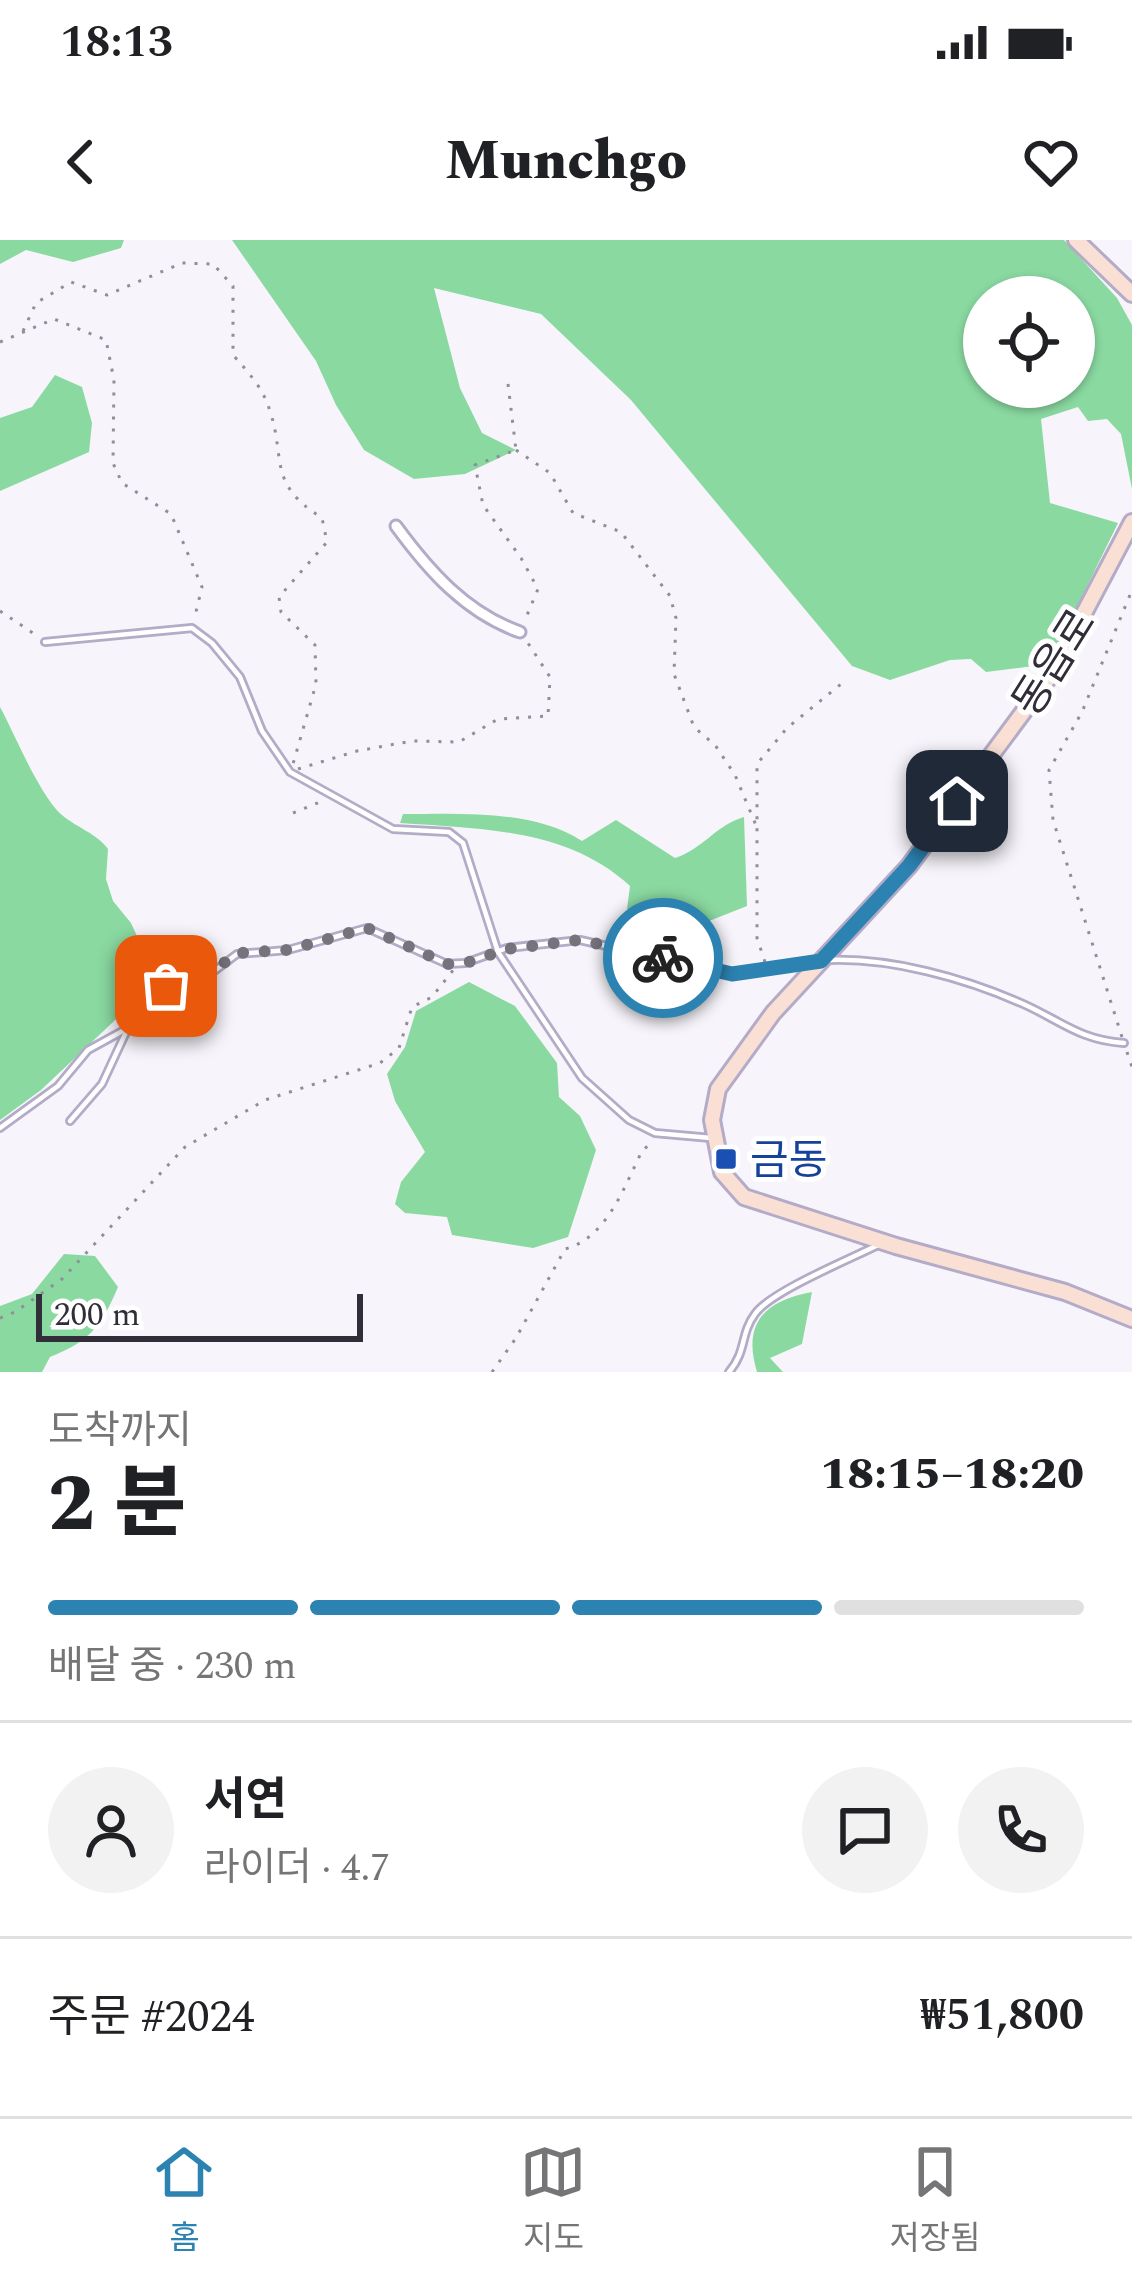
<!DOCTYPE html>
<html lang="ko">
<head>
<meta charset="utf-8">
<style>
  body { margin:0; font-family:Spectral,"Noto Sans KR",serif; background:#f2f2f2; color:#202124; height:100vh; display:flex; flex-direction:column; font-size:45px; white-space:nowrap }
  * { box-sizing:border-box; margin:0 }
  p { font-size:39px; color:#757577 }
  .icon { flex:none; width:66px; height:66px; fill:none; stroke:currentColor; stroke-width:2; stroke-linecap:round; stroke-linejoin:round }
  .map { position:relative; height:1132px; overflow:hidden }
  .side { display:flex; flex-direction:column; background:#fff; flex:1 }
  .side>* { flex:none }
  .fabs { position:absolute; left:963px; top:36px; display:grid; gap:24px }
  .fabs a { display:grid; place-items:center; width:132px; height:132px; border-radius:50%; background:#fff; box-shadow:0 3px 9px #0004; font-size:60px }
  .scale { position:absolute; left:36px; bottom:30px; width:327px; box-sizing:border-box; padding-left:12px; border:6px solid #312d39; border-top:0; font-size:33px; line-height:42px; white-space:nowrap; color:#312d39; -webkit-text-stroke:9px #fff; paint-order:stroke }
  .pin { position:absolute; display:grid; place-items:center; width:102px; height:102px; color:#fff; margin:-51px; border-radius:24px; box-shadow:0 6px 18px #0006 }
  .courier { position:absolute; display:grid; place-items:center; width:120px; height:120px; margin:-60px; border:9px solid #2c82b1; border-radius:50%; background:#fff; color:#222; box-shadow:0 3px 15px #0007 }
  .summary em { font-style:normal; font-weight:800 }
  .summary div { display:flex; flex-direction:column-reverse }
  .summary { display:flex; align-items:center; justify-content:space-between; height:204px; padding:0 48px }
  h1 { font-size:78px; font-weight:800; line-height:90px }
  .bar { display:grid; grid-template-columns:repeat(4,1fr); gap:18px 12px; align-content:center; height:144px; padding:0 48px }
  .bar i { height:15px; border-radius:9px; background:#e0e0e0 }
  .bar .on { background:#2c82b1 }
  .bar p { grid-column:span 4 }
  .line { display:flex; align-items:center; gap:30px; padding:0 48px; border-top:3px solid #e0e0e0 }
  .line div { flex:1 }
  .round { display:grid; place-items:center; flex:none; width:126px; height:126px; border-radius:63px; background:#f2f2f2 }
  .status { display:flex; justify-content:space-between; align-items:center; height:84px; padding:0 60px; background:#fff; direction:ltr }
  .status svg { height:33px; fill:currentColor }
  header { display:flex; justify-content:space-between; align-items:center; height:156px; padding:0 48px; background:#fff; font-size:54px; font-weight:800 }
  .menu { display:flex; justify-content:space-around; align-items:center; height:168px; border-top:3px solid #e0e0e0; background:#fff; font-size:33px; color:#757577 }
  .menu a { display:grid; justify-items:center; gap:6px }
  .menu .on { color:#2c82b1 }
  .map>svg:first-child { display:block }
  .forest { fill:#8ad9a1; fill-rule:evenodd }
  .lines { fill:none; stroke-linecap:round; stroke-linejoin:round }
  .lane-casing { stroke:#b3abc7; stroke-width:10 }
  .street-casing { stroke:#b3abc7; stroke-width:15 }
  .secondary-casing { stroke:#b3abc7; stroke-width:20 }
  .path { stroke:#918e97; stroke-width:3; stroke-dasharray:3 9; stroke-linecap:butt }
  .lane { stroke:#fff; stroke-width:4.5 }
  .street { stroke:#fff; stroke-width:9 }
  .secondary { stroke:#fae0d4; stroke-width:14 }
  .done { stroke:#76737d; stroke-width:12; stroke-dasharray:0 21.6 }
  .route { stroke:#2c82b1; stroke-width:15 }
  .transit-dot { fill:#1a4fb4; stroke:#fff; stroke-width:4.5 }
  .labels { text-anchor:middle; stroke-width:10; stroke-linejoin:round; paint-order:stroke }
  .street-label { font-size:42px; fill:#312d39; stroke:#fff }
  .transit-label { font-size:42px; fill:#164399; stroke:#fff; text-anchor:start }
</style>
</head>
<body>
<div class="status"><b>18:13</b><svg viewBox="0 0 49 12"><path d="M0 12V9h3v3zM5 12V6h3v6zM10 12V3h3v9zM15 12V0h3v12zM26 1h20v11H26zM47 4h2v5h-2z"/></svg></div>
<header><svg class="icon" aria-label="back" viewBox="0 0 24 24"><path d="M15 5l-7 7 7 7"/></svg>Munchgo<svg class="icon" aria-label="heart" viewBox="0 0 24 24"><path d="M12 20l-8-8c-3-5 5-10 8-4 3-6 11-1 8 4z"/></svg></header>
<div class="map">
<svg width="1132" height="1132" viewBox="0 0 1132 1132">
  <rect width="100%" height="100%" fill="#f7f5fb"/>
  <g class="forest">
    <polygon points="0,0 124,0 121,8 73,22 26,10 0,24"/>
    <path d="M 232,0 L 1064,0 L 1117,58 L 1132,85 L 1132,249 L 1121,194 L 1107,179 L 1088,181 L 1078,167 L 1041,179 L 1050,263 L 1118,283 L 1049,424 L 986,432 L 971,419 L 950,420 L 890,440 L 852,426 L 631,160 L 541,74 L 434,48 L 460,148 L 482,193 L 516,210 L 465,234 L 414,239 L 364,210 L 336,165 L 316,121 ZM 984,57 L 1074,57 L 1074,147 L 984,147 Z"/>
    <polygon points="55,135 82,147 92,183 89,212 0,251 0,178 32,167"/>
    <path d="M 0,467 C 16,497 34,542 55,568 C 70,586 95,591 108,609 L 106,639 L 113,661 L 131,683 L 152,729 L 147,750 L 41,850 L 0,880 Z"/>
    <path d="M 403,574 C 460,574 532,569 582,601 L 616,580 L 675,618 C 703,609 716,585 744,577 L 747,666 L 704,683 L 671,673 L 627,669 L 630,646 C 567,588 481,589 400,583 Z"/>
    <polygon points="469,742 515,766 557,823 559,857 580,876 596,910 568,997 533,1008 452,995 447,977 405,973 395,964 401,942 425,912 395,861 387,834 405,807 416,771"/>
    <path d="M 64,1014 L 95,1016 L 118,1047 C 101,1087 90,1101 50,1117 L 42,1132 L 0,1132 L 0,1066 L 32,1054 Z"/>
    <path d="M 812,1052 L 802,1104 L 770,1118 L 783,1132 L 757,1132 C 742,1082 765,1061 812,1052 Z"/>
  </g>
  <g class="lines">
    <defs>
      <g id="lane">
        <polyline points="45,402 192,388 212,403 240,437 262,491 290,532 393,589 449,592 463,603 498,712 582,838 629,880 655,893 711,898"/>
        <path d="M 830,720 C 892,718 964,738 1021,763 C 1060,780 1079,800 1124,803"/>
        <polyline points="70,881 102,844 128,788"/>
        <polyline points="0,888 58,846 88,810 128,788 166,746 184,745 213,732 237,714 288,710 367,688 447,724 465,723 507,708 580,700 732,734 812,722"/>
        <path d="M 729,1132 C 747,1111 740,1094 755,1074 C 770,1052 850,1019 878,1005"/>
      </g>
      <path id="street" d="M 396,286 C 429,331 466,373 520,392"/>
      <g id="secondary">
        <polyline points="1076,0 1132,54"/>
        <polyline points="1132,282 1053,432 909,626 773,773 718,849 712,880 722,932 744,957 896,1006 1065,1052 1132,1079"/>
      </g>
    </defs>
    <use href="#lane" class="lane-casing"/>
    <use href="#street" class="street-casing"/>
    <use href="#secondary" class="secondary-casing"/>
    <g class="path">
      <path d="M 23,91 L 36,63 L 71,42 L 107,55 L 182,23 L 213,24 L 233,46 L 233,115 C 249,133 263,148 270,171 C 286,220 267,243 322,278 L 327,302 L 279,357 L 281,372 L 315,405 L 316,444 L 293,524"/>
      <polyline points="0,102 54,79 106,100 114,140 113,223 122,243 171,274 202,347 194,380"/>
      <polyline points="508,144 516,210 475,225 483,265 521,318 538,349 525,380"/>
      <polyline points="516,210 550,233 573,273 621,292 670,356 676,378 674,434 694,487 715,505 735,535 758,590"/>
      <polyline points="0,371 39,397"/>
      <polyline points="298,529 357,511 412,501 459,502 498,479 548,476 550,437 526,400"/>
      <polyline points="293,573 325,560"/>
      <polyline points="765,722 757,698 757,524 787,488 846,440"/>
      <polyline points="1122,797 1053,580 1049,530 1082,472 1132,350"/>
      <polyline points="1127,812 1132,827"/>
      <polyline points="0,1078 15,1072 62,1039 185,907 265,860 380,823 399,808 412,767 432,757 454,729"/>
      <path d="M 492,1132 L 516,1098 L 565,1009 C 607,998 624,947 642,911 L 652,902"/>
    </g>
    <use href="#lane" class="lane"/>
    <use href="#street" class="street"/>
    <use href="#secondary" class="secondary"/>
  </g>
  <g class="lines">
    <polyline class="done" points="166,746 184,745 212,732 237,713 288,710 367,688 448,724 466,723 507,709 580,700 663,718"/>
    <polyline class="route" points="663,718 732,734 821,721 909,626 957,561"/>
  </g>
  <rect class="transit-dot" x="714" y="907" width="24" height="24" rx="6"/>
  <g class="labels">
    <g class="street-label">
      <text transform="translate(1053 422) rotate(-58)" y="15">동읍로</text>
    </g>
    <g class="transit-label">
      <text x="750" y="934">금동</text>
    </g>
  </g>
</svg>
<div class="fabs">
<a><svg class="icon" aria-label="locate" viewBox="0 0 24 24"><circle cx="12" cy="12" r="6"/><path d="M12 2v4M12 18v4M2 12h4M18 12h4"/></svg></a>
</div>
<div class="scale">200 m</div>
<div class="pin" style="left:166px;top:746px;background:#ea580c"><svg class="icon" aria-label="bag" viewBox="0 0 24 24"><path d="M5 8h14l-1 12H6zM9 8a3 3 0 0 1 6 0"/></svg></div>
<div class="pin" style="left:957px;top:561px;background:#1f2937"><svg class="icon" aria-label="home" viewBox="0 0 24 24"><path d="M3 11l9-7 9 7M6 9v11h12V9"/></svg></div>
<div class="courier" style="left:663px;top:718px"><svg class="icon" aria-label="bike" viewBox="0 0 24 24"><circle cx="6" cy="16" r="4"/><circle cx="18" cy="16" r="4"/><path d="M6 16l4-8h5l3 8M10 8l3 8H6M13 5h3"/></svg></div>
</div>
<section class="side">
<div class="summary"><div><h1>2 분</h1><p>도착까지</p></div><em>18:15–18:20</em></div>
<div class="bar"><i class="on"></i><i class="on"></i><i class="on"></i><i></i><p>배달 중 · 230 m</p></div>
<div class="line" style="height:216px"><a class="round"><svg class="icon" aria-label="person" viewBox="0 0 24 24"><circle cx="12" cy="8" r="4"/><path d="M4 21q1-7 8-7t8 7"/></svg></a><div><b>서연</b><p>라이더 · 4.7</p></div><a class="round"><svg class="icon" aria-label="chat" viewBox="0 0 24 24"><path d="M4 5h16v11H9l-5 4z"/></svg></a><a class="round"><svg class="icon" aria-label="phone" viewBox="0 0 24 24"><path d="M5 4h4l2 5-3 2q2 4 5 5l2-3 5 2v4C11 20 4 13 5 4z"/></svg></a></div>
<div class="line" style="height:156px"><div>주문 #2024</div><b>₩51,800</b></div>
</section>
<nav class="menu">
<a class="on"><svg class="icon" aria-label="home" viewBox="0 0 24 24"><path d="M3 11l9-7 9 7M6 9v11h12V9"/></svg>홈</a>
<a><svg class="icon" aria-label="map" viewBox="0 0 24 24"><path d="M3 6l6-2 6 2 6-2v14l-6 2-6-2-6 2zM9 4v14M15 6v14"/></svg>지도</a>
<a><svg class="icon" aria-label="saved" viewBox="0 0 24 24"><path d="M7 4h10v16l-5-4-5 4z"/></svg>저장됨</a>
</nav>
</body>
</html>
